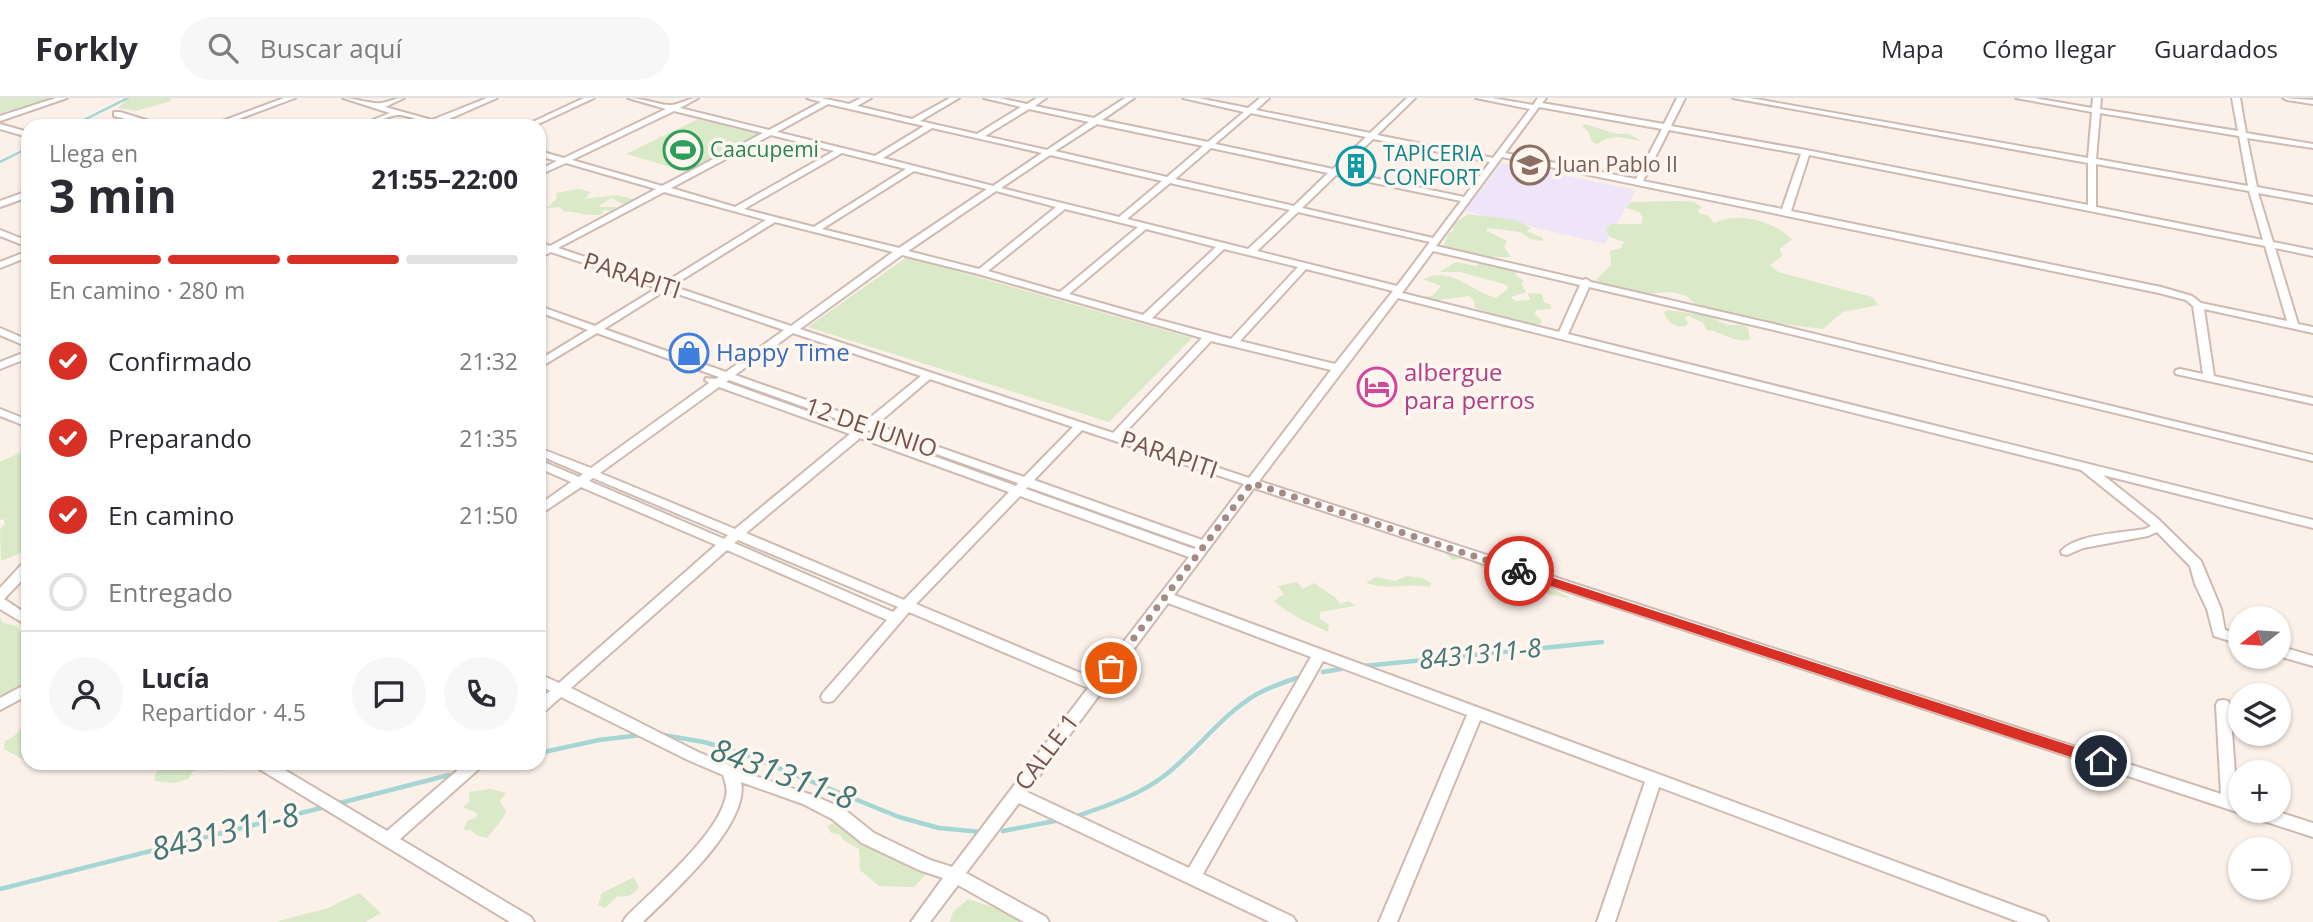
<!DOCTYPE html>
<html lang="es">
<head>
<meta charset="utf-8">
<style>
  body { margin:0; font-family:"Open Sans",sans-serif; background:#f7f7f7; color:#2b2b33; height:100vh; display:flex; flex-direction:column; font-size:26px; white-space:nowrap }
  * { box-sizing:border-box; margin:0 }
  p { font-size:23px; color:#7c7c81 }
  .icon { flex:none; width:38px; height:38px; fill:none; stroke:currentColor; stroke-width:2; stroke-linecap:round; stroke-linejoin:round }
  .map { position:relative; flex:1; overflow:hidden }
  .drawer { position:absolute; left:21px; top:21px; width:525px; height:651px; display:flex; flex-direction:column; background:#fff; border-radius:21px; box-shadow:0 2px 5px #0004 }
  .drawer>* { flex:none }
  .needle { width:46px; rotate:253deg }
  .tools { position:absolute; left:2228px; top:508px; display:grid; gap:14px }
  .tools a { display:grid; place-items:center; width:63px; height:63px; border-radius:50%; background:#fff; box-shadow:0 2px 5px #0004; font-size:35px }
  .pin { position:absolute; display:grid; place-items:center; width:60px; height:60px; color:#fff; margin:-30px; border:4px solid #fff; border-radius:50%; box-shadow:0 2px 7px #0007 }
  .courier { position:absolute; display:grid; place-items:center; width:70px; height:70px; margin:-35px; border:5px solid #d93025; border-radius:50%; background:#fff; color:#222; box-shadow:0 2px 9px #0007 }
  .overview em { font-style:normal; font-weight:700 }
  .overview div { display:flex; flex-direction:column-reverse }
  .overview { display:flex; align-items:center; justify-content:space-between; height:119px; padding:0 28px }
  h1 { font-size:46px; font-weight:700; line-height:52px }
  .bar { display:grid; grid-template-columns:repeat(4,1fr); gap:10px 7px; align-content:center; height:84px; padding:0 28px }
  .bar i { height:9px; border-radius:5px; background:#e1e1e2 }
  .bar .selected { background:#d93025 }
  .bar p { grid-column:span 4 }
  .line { display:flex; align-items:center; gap:18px; padding:0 28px; border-top:2px solid #e1e1e2 }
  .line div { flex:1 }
  .round { display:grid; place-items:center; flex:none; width:74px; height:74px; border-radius:37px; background:#f7f7f7 }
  ol { padding:0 28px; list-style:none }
  li { display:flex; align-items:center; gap:21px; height:77px }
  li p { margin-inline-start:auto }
  li .icon { padding:7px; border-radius:50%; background:#d93025; color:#fff; stroke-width:4 }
  li:last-child { color:#7c7c81 }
  li i { width:38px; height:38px; border:4px solid #e1e1e2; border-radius:50% }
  header { display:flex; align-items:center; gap:42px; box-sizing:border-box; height:98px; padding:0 35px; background:#fff; border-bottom:2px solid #e1e1e2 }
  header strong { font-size:33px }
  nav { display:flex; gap:38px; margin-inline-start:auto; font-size:24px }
  .search { width:490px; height:63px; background:#f7f7f7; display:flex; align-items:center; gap:18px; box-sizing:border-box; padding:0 24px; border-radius:38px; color:#7c7c81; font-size:26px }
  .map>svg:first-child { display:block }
  .education { fill:#eee5f8 }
  .green { fill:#dae9c8 }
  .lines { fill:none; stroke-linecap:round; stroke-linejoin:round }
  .stream-far1 { stroke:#a5d6d6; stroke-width:2.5 }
  .stream { stroke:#a5d6d6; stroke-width:4.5 }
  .minor-casing { stroke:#cfbab2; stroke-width:4 }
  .minor { fill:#fff; fill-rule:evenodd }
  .route { fill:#d93025 }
  .done { stroke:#a48c84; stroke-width:7; stroke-dasharray:0 12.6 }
  .labels { text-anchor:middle; stroke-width:7; stroke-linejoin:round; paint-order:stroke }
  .far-leisure-label { font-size:21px; fill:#27864d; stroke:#fef6ef; text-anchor:start }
  .far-culture-label { font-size:21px; fill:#0d838f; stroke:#fef6ef; text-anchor:start }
  .far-education-label { font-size:21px; fill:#785e54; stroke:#fef6ef; text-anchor:start }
  .street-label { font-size:24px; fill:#75554e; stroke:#fef6ef }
  .shop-label { font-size:24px; fill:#366cbe; stroke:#fef6ef; text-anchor:start }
  .hotel-label { font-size:24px; fill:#b23c85; stroke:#fef6ef; text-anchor:start }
  .water-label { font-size:26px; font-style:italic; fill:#427878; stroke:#fef6ef }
  .near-water-label { font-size:32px; font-style:italic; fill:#427878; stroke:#fef6ef }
</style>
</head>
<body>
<header>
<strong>Forkly</strong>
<div class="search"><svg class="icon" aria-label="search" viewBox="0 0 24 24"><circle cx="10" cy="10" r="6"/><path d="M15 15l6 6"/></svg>Buscar aquí</div>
<nav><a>Mapa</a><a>Cómo llegar</a><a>Guardados</a></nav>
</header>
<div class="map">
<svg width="2313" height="824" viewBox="0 0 2313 824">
  <rect width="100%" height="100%" fill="#fbf1e9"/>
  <polygon class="education" points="1501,65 1636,92 1605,146 1465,113"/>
  <g class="green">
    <polygon points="0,0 57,0 13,15 0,16"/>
    <polygon points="128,0 172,0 171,3 136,13 118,10"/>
    <polygon points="698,21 760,36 689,74 626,56"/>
    <polygon points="1585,26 1617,36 1629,36 1642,43 1617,39 1606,41 1597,46 1592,44 1588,33 1582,28"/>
    <path d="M 579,91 L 591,94 L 584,101 L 616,97 L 634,101 L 625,107 L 611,100 L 598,109 L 617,109 L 612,113 L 602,112 L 604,116 C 589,119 579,114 563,113 L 560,109 L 547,110 L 557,100 L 556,95 Z"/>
    <path d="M 1680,103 L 1694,104 L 1702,109 L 1697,114 L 1708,118 L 1714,125 C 1738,113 1773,123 1792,141 L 1780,151 L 1782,158 L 1770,167 L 1778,174 L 1872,199 L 1879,207 L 1843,214 L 1823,231 L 1772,225 L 1757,219 L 1742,220 L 1728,214 L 1695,206 L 1687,198 L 1672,194 L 1642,196 L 1610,188 L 1596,182 L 1611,167 L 1610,153 L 1621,150 L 1624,144 L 1610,139 L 1606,131 L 1612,126 L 1641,126 L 1643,120 L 1639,114 L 1626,110 L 1630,104 Z"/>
    <polygon points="1468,116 1516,122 1531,130 1527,133 1543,140 1543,143 1530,141 1521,134 1487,130 1487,133 1507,143 1504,149 1511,159 1475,159 1443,150 1448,136 1454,132 1451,128"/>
    <polygon points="907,159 1192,240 1109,324 808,229"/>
    <path d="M 1486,163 L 1520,172 L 1515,177 L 1524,183 L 1521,186 L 1526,194 L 1511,199 L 1515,203 L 1530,202 L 1528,195 L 1542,196 L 1544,204 L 1551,207 L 1551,211 L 1536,212 L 1535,216 L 1542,223 L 1540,226 L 1504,230 L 1484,217 L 1487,214 L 1475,210 L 1474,202 L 1469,198 L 1429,203 L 1425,199 L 1432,198 L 1441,188 L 1423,181 C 1453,168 1470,193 1496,200 L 1508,191 L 1507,187 L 1460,174 L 1439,174 L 1456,164 L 1476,168 Z"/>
    <path d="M 1668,212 L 1709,218 L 1727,227 L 1743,227 L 1748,230 L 1750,241 C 1736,247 1722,233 1707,232 L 1703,225 L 1689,218 L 1684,220 L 1688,224 L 1687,228 C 1676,230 1667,225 1664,214 Z"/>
    <polygon points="28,351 28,452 1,463 0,432 5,425 4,421 0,422 0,364"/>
    <path d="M 1444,455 C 1478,462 1543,482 1571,501 L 1548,496 L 1529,483 L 1523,487 L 1515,481 L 1490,474 L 1466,460 L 1453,462 Z"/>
    <path d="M 1407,478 L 1423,480 L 1431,485 L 1430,489 C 1405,484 1392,493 1366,485 L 1376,479 L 1395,483 Z"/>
    <path d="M 1297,484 L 1303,491 L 1314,485 L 1336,500 L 1340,506 L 1349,503 L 1355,508 L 1320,514 L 1320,521 L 1329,527 L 1328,534 C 1308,524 1291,518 1274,503 L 1284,496 L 1278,488 Z"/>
    <polygon points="0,519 3,525 17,528 19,533 28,537 28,585 0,602"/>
    <path d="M 28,626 L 28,664 L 4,651 L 5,643 C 18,639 18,630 28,626 Z"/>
    <polygon points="175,665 239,665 240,667 216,673 199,669 193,673 188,681 175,685 154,683 156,674"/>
    <path d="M 491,691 L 506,695 L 500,703 L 506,713 C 503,722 493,732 487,740 L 478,738 L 471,732 L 463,732 L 468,722 L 476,720 L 477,715 L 463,709 L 470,703 L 469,694 Z"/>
    <polygon points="841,722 927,775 914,789 879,788 860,772 859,751 843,742 841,737 831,735 827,728"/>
    <path d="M 634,779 L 639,789 C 633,797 628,800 618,798 L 605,810 L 598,807 L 602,795 Z"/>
    <polygon points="359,795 381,815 365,824 275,824 328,810"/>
    <polygon points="968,801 1013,816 1027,824 950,824 953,814"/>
  </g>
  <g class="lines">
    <g class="stream-far1">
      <polyline points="72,28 128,0"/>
      <polyline points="0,64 28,50"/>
    </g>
    <g class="stream">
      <polyline points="1364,568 1602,544"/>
      <polyline points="1323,574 1341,571"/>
      <polyline points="663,637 704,644 744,656 899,719 939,730 981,734"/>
      <polyline points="539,655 599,642 641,637"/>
      <polyline points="483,669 497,665"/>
      <polyline points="336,706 449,677"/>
      <path d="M 1080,717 C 1109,707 1139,697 1164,678 C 1197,653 1221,617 1257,596 C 1272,588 1287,583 1303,578"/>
      <polyline points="1003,733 1060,722"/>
      <polyline points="0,791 325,709"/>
    </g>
    <defs>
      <g id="minor">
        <polygon points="56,0 67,0 0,23 0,18"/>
        <polygon points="284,0 295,0 220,28 209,28"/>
        <path d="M 343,0 C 354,0 363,4 374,5 C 383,7 393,0 404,0 L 385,9 L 432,22 L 487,0 L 497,0 L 440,25 L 447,28 C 430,28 408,16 397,17 C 383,19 374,28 358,28 L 390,15 Z"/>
        <polygon points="584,0 594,0 534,28 524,28"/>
        <path d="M 628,0 C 643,0 655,6 669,7 C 678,8 687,0 698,0 L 680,10 L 769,32 L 821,4 L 807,0 L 821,0 L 849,6 L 861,0 L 871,0 L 857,8 L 912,21 L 950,0 L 959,0 L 920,23 L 977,36 L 1021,9 L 984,0 L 999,0 L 1027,6 L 1037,0 L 1046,0 L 1035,8 L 1094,20 L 1125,0 L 1134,0 L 1102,22 L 1208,44 L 1244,14 L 1183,0 L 1198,0 L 1248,10 L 1260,0 L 1269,0 L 1256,12 L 1370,35 L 1407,0 L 1415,0 L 1377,37 L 1493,60 L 1530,11 L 1476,0 L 1492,0 L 1533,7 L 1538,0 L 1546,0 L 1542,5 L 1664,26 L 1677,0 L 1685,0 L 1671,28 L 1806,52 L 2088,107 L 2088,65 L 1733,0 L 1750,0 L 2088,60 L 2092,14 L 2016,0 L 2034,0 L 2092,10 L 2093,0 L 2101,0 L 2100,11 L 2238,33 L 2232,0 L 2240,0 L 2246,35 L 2313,46 L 2313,50 L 2247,40 L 2257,89 L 2313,99 L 2313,105 L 2258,95 L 2273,144 L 2313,152 L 2313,158 L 2275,150 L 2298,226 L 2313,229 L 2313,235 L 2204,211 L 2214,278 L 2313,300 L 2313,306 L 2176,276 L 2175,274 L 2176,272 L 2180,271 L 2203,276 L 2193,208 L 2186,202 L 2159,195 L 1502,59 L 1436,148 L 1583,182 L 1586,181 L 1591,184 L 1774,226 L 2313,357 L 2313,363 L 1774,232 L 1589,189 L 1568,236 L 2313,422 L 2313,430 L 2103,377 L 2157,420 L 2201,463 L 2221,511 L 2225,532 L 2240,536 L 2240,546 L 2214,538 L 2207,511 L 2195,486 L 2190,468 L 2157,434 L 2148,438 L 2083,450 L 2067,457 L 2062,456 L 2061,453 C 2077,436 2121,435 2145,431 L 2151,428 L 2081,372 L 1398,200 L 1259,383 L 2221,696 L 2216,607 L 2218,603 L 2223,602 L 2228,603 L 2230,607 L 2237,702 L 2240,703 L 2240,712 L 2272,712 L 2313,725 L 2313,739 L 2245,717 L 2244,714 L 2240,715 L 1254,390 L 1174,497 L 2045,819 L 2048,824 L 2019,824 L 1659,689 L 1615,824 L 1597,824 L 1645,684 L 1480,622 L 1397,824 L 1379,824 L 1467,617 L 1323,563 L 1203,776 L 1293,819 L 1296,824 L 1270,824 L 1019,705 L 966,775 L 1046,819 L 1049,824 L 1024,824 L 958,787 L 930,824 L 911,824 L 943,780 L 919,772 L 862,745 L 832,721 L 803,706 L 741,684 C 750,727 671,796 643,824 L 623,824 L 626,819 C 654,791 719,736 726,698 C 728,691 725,684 723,677 L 688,662 L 561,599 L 544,614 L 539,615 L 539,602 L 550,593 L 539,587 L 539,576 L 559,585 L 716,447 L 581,389 L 539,417 L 539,407 L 571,384 L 539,370 L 539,362 L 579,379 L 583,376 L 539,357 L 539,350 L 591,370 L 709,285 L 705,282 L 706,280 L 716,281 L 719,279 L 597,235 L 539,270 L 539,262 L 588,232 L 539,214 L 539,208 L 595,228 L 657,190 L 551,154 L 539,160 L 539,153 L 543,151 L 539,150 L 539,144 L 550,148 L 656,91 L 566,65 L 539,77 L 539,72 L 557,63 L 539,58 L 539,53 L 564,60 L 666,11 ZM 828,6 L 924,28 L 875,58 L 777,34 ZM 1539,9 L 1662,31 L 1636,81 L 1505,55 ZM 1029,11 L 1089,24 L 1047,52 L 985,38 ZM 674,13 L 763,35 L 662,88 L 572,62 ZM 1251,15 L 1366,39 L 1333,71 L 1215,46 ZM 2100,15 L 2239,38 L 2248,88 L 2096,61 ZM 1097,26 L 1203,48 L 1167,79 L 1055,53 ZM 932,30 L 1042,55 L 993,88 L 883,60 ZM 1669,32 L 1801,56 L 1782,111 L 1643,83 ZM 771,37 L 834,53 L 735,109 L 671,90 ZM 1373,41 L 1490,64 L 1464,99 L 1340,73 ZM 1211,50 L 1328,75 L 1294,108 L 1175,81 ZM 842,55 L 906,71 L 814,129 L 744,111 ZM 1050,57 L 1162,83 L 1119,119 L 1001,90 ZM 1809,57 L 2265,148 L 2287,223 L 2201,205 L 2192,198 L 2161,189 L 1791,113 ZM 2096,66 L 2249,93 L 2263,142 L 2096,109 ZM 914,73 L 987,91 L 899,150 L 822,131 ZM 1336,77 L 1461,103 L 1433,140 L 1302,110 ZM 1170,85 L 1290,112 L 1248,151 L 1127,121 ZM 996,93 L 1056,109 L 979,171 L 908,153 ZM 664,94 L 766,122 L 664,185 L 558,150 ZM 1065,111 L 1138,129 L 1060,194 L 988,173 ZM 1298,114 L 1430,144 L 1397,188 L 1257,153 ZM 775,124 L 893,154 L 791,228 L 672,188 ZM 1146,131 L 1216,149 L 1143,217 L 1069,196 ZM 1224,151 L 1298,169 L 1231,241 L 1152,220 ZM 1433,153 L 1580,187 L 1559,234 L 1402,195 ZM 902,157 L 978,176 L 1202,240 L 1113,335 L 800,231 ZM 1306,171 L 1393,193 L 1335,266 L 1240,243 ZM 666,192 L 784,232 L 726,274 L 604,231 ZM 793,235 L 921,278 L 866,323 L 735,277 ZM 1211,243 L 1331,272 L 1249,380 L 1122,338 ZM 930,281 L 1073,329 L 1024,379 L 876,327 ZM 729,282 L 860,329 L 857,331 L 726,284 ZM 719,289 L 850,336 L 735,431 L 600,375 ZM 869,332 L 1018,385 L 1016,388 L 867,334 ZM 1082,332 L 1244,386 L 1202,442 L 1034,382 ZM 860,340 L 1009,394 L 904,502 L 746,435 ZM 593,380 L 728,437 L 724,441 L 589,383 ZM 1028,389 L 1196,449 L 1194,451 L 1026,391 ZM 1020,398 L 1189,459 L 1095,581 L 916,506 ZM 738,442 L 898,509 L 893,514 L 734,445 ZM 727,452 L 887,522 L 823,595 L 821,599 L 823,603 L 828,604 L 833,603 L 909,514 L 1088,590 L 952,769 L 930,762 L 874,735 L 844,711 L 815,698 L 758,679 L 698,654 L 571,590 ZM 1168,505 L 1311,559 L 1189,770 L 1027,694 Z"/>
        <polygon points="2283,0 2313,2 2313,6 2287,2"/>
        <polygon points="114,14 120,14 165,28 152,28 114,18"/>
        <polygon points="0,26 28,34 28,39 0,31"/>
        <polygon points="28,93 28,99 0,109 0,103"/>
        <polygon points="0,132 28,143 28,149 0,138"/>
        <polygon points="28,153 28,159 0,170 0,164"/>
        <polygon points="0,230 28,242 28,249 0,237"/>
        <polygon points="28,253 28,260 0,271 0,264"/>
        <polygon points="0,311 28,322 28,329 0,318"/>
        <polygon points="28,464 28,476 4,501 28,517 28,528 0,511 0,490 23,465"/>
        <polygon points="2278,548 2313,558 2313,568 2278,558"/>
        <polygon points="28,585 28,597 0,612 0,600"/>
        <polygon points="253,665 273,665 387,733 466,665 484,665 481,669 400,741 531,819 534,824 510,824 256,669"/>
      </g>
    </defs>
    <use href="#minor" class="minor-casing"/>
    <use href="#minor" class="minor"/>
  </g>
  <polygon class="route" points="1519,469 2106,659 2108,663 2101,669 1515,476 1515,470"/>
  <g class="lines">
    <polyline class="done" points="1111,570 1252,385 1519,473"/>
  </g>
  <defs>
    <symbol id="stadium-ring" viewBox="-11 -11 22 22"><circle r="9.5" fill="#fef6ef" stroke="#2e9e5b" stroke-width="1.5"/><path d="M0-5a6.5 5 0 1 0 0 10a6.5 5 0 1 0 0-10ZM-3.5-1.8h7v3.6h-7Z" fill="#2e9e5b"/></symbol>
    <symbol id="school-ring" viewBox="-11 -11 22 22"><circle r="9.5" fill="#fef6ef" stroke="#8d6e63" stroke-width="1.5"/><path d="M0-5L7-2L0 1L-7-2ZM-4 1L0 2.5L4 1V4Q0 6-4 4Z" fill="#8d6e63"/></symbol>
    <symbol id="building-ring" viewBox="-11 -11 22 22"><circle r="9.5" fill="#fef6ef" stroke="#0f9aa8" stroke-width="1.5"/><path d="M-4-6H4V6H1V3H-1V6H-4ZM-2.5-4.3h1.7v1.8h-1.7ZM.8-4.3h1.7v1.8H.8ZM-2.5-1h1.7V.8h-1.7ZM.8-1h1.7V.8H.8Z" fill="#0f9aa8"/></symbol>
    <symbol id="shop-ring" viewBox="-11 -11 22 22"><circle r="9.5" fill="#fef6ef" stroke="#3f7fe0" stroke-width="1.5"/><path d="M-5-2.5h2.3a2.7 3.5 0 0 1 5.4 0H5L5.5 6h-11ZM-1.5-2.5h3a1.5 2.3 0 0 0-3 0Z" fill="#3f7fe0"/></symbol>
    <symbol id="hotel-ring" viewBox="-11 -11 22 22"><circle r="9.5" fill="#fef6ef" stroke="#d1479c" stroke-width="1.5"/><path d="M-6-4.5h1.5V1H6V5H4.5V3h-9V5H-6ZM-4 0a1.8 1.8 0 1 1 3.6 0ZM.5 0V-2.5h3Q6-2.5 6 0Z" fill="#d1479c"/></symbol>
  </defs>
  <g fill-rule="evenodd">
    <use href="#stadium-ring" x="661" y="30" width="44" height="44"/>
    <use href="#school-ring" x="1508" y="45" width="44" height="44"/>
    <use href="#building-ring" x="1334" y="46" width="44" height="44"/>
    <use href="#shop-ring" x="667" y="233" width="44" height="44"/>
    <use href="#hotel-ring" x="1355" y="267" width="44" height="44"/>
  </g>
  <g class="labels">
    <g class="far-leisure-label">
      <text x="710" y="59">Caacupemi</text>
    </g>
    <g class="far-culture-label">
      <text x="1383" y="63">TAPICERIA<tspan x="1383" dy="24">CONFORT</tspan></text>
    </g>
    <g class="far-education-label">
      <text x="1557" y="74">Juan Pablo II</text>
    </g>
    <g class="street-label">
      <text transform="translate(632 178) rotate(18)" y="8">PARAPITI</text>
      <text transform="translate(871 330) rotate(19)" y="8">12 DE JUNIO</text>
      <text transform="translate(1169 357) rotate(19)" y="8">PARAPITI</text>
      <text transform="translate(1047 654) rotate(-53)" y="8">CALLE 1</text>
    </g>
    <g class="shop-label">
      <text x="716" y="263">Happy Time</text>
    </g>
    <g class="hotel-label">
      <text x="1404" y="283">albergue<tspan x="1404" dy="28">para perros</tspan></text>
    </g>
    <g class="water-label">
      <text transform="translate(1480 556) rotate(-6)" y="9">8431311-8</text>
    </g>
    <g class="near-water-label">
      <text transform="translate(783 676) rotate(20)" y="11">8431311-8</text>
      <text transform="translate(225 734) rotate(-14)" y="11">8431311-8</text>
    </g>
  </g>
</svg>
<div class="tools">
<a><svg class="needle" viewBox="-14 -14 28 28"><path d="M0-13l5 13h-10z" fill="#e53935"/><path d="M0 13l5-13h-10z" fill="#7c7c81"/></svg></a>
<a><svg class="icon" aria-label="layers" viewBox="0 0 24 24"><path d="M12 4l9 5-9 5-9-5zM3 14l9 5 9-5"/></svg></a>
<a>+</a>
<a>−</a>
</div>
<div class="pin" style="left:1111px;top:570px;background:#ea580c"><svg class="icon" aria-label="bag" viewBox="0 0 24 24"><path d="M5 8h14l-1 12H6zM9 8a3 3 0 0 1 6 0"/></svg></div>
<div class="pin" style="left:2101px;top:663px;background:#1f2937"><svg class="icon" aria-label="home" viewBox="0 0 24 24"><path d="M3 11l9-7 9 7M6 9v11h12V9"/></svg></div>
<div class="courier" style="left:1519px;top:473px"><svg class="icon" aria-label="bike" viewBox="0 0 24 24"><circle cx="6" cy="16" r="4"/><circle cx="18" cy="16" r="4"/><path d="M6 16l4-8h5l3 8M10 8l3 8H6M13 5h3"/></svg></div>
<section class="drawer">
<div class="overview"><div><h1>3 min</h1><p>Llega en</p></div><em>21:55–22:00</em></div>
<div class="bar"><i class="selected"></i><i class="selected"></i><i class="selected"></i><i></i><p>En camino · 280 m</p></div>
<ol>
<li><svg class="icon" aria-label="check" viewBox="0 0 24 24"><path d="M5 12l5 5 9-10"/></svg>Confirmado<p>21:32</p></li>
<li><svg class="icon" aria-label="check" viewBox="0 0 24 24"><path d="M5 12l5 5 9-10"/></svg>Preparando<p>21:35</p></li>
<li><svg class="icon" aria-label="check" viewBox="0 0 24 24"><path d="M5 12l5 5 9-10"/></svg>En camino<p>21:50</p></li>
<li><i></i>Entregado</li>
</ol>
<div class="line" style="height:126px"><a class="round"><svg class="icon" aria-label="person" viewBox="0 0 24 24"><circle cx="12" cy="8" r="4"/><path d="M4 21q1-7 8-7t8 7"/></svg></a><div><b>Lucía</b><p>Repartidor · 4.5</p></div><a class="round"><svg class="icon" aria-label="chat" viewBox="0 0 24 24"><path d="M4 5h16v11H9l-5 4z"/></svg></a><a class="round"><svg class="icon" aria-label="phone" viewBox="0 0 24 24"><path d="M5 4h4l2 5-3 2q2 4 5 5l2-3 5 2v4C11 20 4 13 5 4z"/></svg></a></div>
</section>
</div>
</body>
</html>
